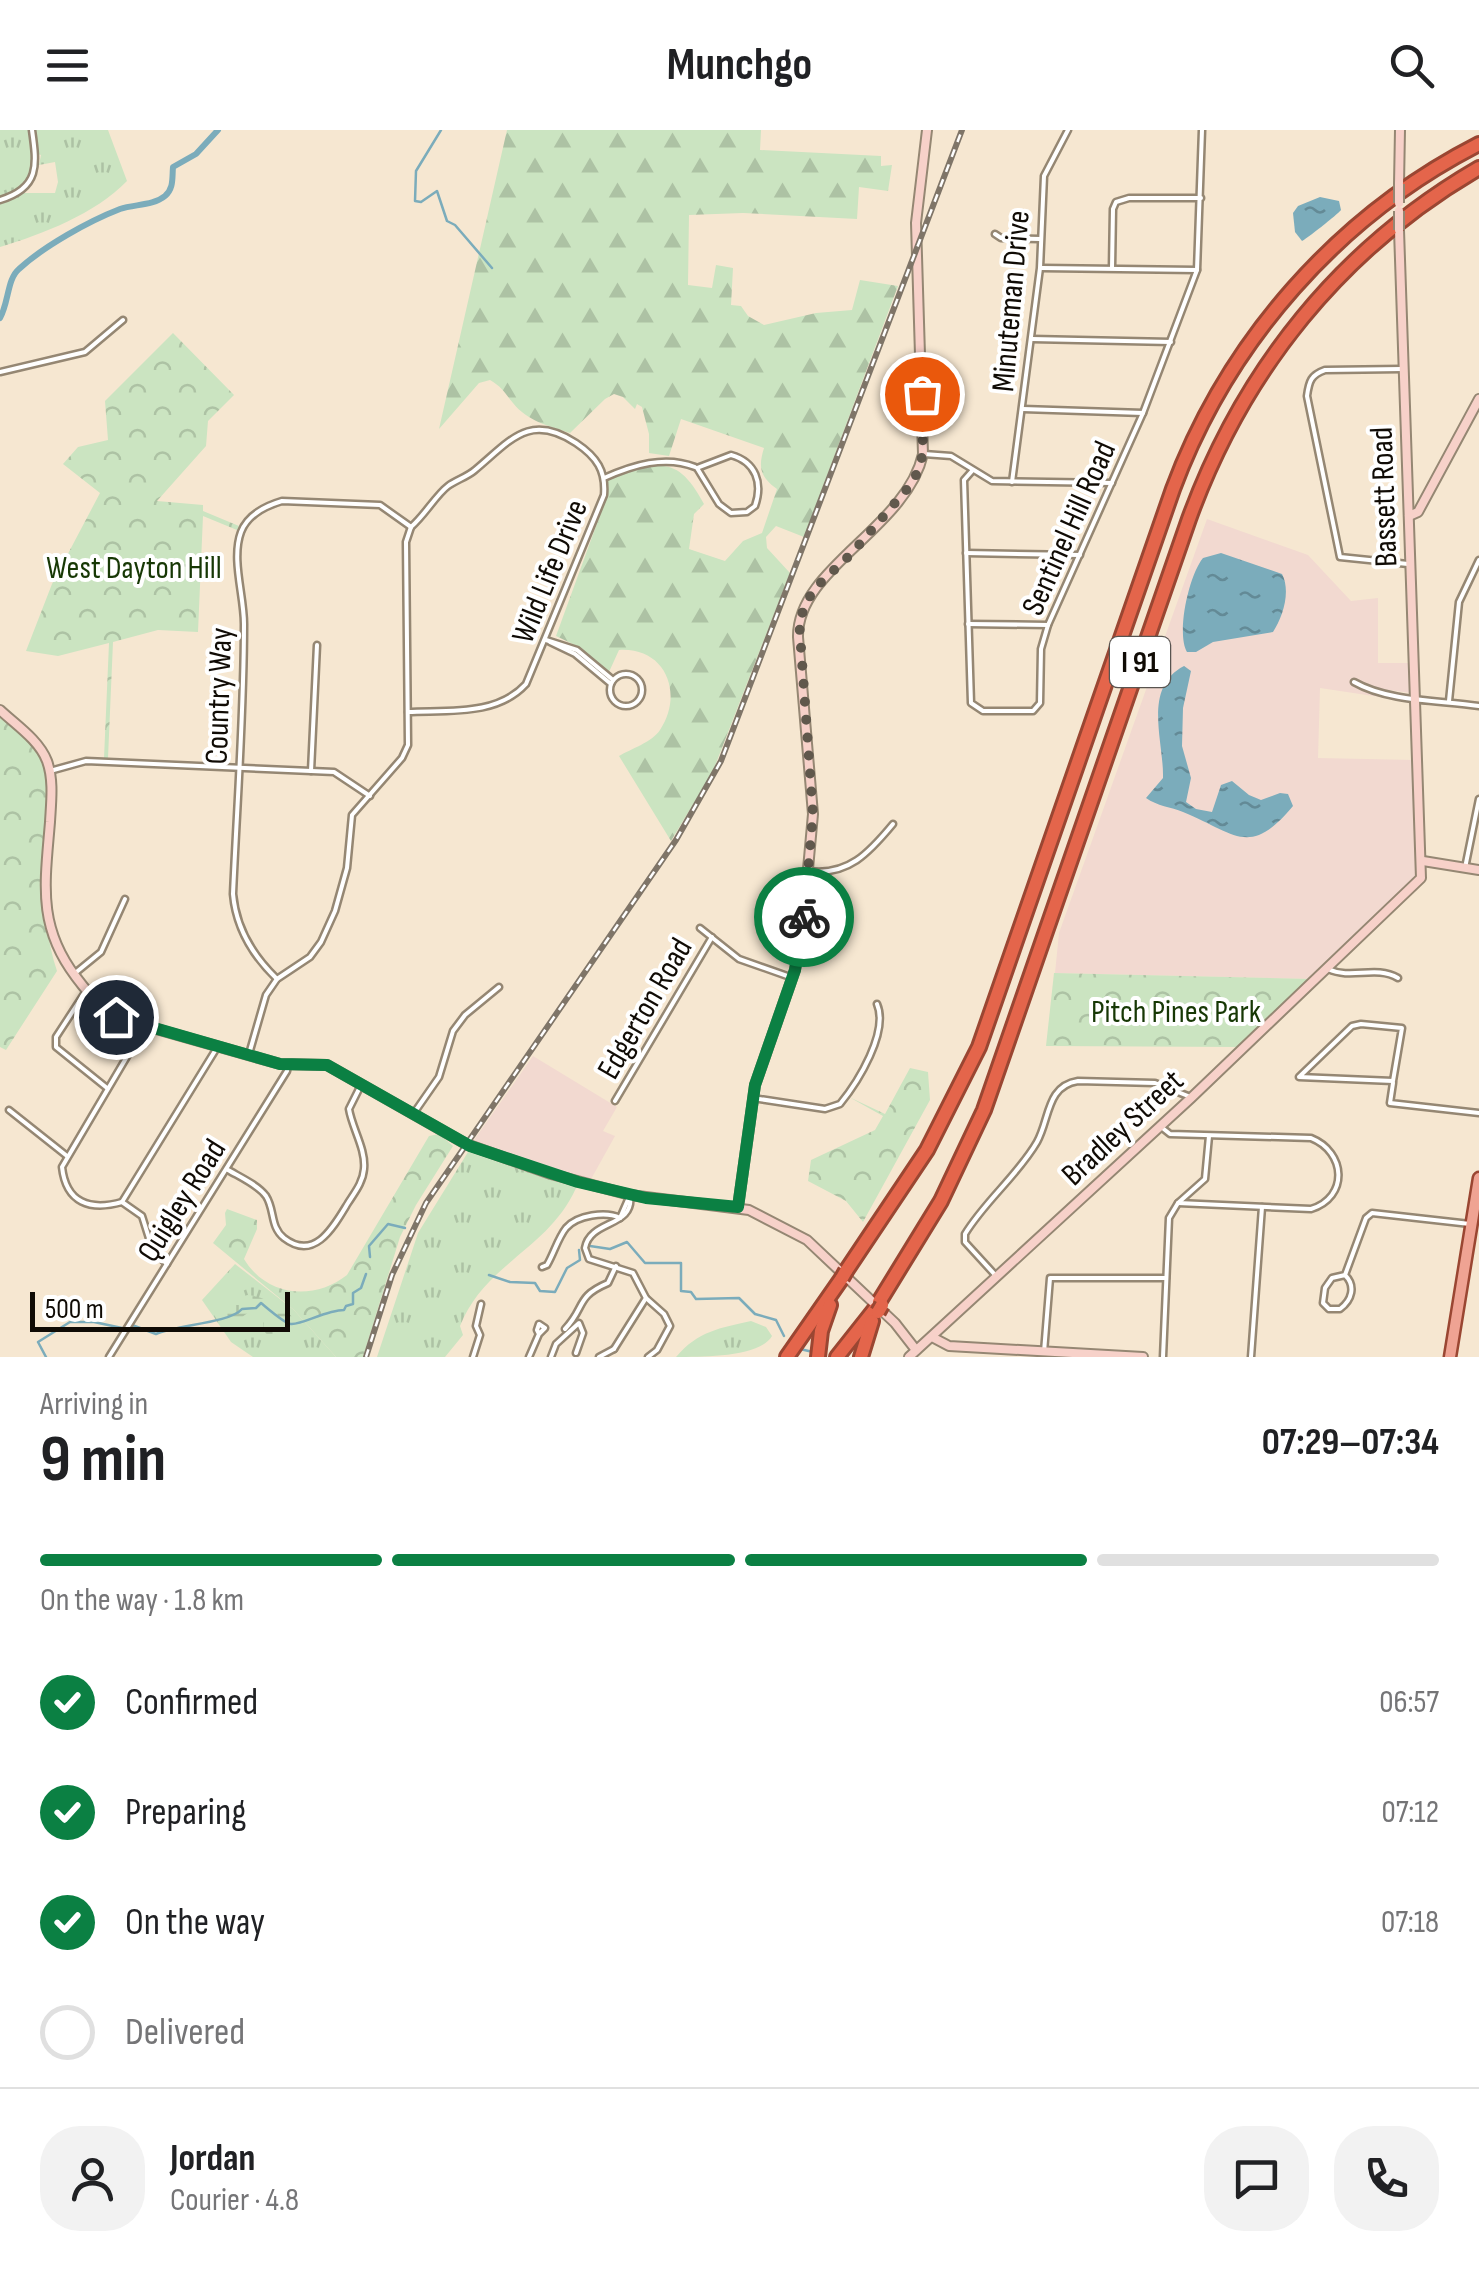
<!DOCTYPE html>
<html lang="en">
<head>
<meta charset="utf-8">
<style>
  body { margin:0; font-family:"Sofia Sans Condensed",sans-serif; background:#f2f2f2; color:#202124; height:100vh; display:flex; flex-direction:column; font-size:38px; white-space:nowrap }
  * { box-sizing:border-box; margin:0 }
  p { font-size:32px; color:#757577 }
  .icon { flex:none; width:55px; height:55px; fill:none; stroke:currentColor; stroke-width:2; stroke-linecap:round; stroke-linejoin:round }
  .map { position:relative; height:1227px; overflow:hidden }
  .panel { display:flex; flex-direction:column; background:#fff; flex:1 }
  .panel>* { flex:none }
  .scale { position:absolute; left:30px; bottom:25px; width:260px; box-sizing:border-box; padding-left:10px; border:5px solid #100b05; border-top:0; font-size:28px; line-height:35px; white-space:nowrap; color:#100b05; -webkit-text-stroke:8px #fff; paint-order:stroke }
  .pin { position:absolute; display:grid; place-items:center; width:85px; height:85px; color:#fff; margin:-42px; border:5px solid #fff; border-radius:50%; box-shadow:0 2px 10px #0007 }
  .courier { position:absolute; display:grid; place-items:center; width:100px; height:100px; margin:-50px; border:8px solid #0b8043; border-radius:50%; background:#fff; color:#222; box-shadow:0 2px 12px #0007 }
  .summary em { font-style:normal; font-weight:700 }
  .summary div { display:flex; flex-direction:column-reverse }
  .summary { display:flex; align-items:center; justify-content:space-between; height:170px; padding:0 40px }
  h1 { font-size:65px; font-weight:700; line-height:75px }
  .bar { display:grid; grid-template-columns:repeat(4,1fr); gap:15px 10px; align-content:center; height:120px; padding:0 40px }
  .bar i { height:12px; border-radius:8px; background:#e0e0e0 }
  .bar .active { background:#0b8043 }
  .bar p { grid-column:span 4 }
  .line { display:flex; align-items:center; gap:25px; padding:0 40px; border-top:2px solid #e0e0e0 }
  .line div { flex:1 }
  .round { display:grid; place-items:center; flex:none; width:105px; height:105px; border-radius:40px; background:#f2f2f2 }
  ol { padding:0 40px; list-style:none }
  li { display:flex; align-items:center; gap:30px; height:110px }
  li p { margin-inline-start:auto }
  li .icon { padding:10px; border-radius:50%; background:#0b8043; color:#fff; stroke-width:4 }
  li:last-child { color:#757577 }
  li i { width:55px; height:55px; border:5px solid #e0e0e0; border-radius:50% }
  header { display:flex; justify-content:space-between; align-items:center; height:130px; padding:0 40px; background:#fff; font-size:45px; font-weight:700 }
  .map>svg:first-child { display:block }
  .education { fill:#f2d9d0 }
  .grass { fill:url(#grass-tufts) }
  .forest { fill:url(#forest-firs) }
  .wetland { fill:url(#wetland-marsh) }
  .park { fill:url(#park-crowns) }
  .water { fill:url(#water-ripples) }
  .lines { fill:none; stroke-linecap:round; stroke-linejoin:round }
  .stream { stroke:#7bacbb; stroke-width:2.5 }
  .river { stroke:#7bacbb; stroke-width:6 }
  .street-casing { stroke:#958773; stroke-width:9 }
  .secondary-casing { stroke:#958773; stroke-width:12 }
  .primary-casing { stroke:#9a4632; stroke-width:15 }
  .highway-casing { stroke:#9a4632; stroke-width:18 }
  .street { stroke:#fff; stroke-width:4 }
  .secondary { stroke:#f7d1c9; stroke-width:8 }
  .primary { stroke:#efa393; stroke-width:10 }
  .highway { stroke:#e4654b; stroke-width:12 }
  .rail-casing { stroke:#7f7568; stroke-width:6 }
  .rail { stroke:#fff; stroke-width:2.5; stroke-dasharray:8; stroke-linecap:butt }
  .secondary-bridge-casing { stroke:#958773; stroke-width:12; stroke-linecap:butt }
  .highway-bridge-casing { stroke:#9a4632; stroke-width:18; stroke-linecap:butt }
  .secondary-bridge { stroke:#f7d1c9; stroke-width:8 }
  .highway-bridge { stroke:#e4654b; stroke-width:12 }
  .done { stroke:#60584c; stroke-width:10; stroke-dasharray:0 18 }
  .route { stroke:#0b8043; stroke-width:12 }
  .labels { text-anchor:middle; stroke-width:8; stroke-linejoin:round; paint-order:stroke }
  .shield { fill:#fff; stroke:#585450; stroke-width:2.5 }
  .shield-label { font-size:30px; font-weight:bold; fill:#100b05 }
  .street-label { font-size:32px; fill:#100b05; stroke:#fff }
  .park-label { font-size:32px; fill:#173805; stroke:#fff }
</style>
</head>
<body>
<header><svg class="icon" aria-label="menu" viewBox="0 0 24 24"><path d="M4 6h16M4 12h16M4 18h16"/></svg>Munchgo<svg class="icon" aria-label="search" viewBox="0 0 24 24"><circle cx="10" cy="10" r="6"/><path d="M15 15l6 6"/></svg></header>
<div class="map">
<svg width="1479" height="1227" viewBox="0 0 1479 1227">
  <defs>
    <pattern id="grass-tufts" width="24" height="20" patternUnits="userSpaceOnUse" patternTransform="scale(2.5)"><rect width="24" height="20" fill="#cbe4c1"/><path d="M3 7l-1-3M5 7V3M7 7l1-3M15 17l-1-3M17 17v-4M19 17l1-3" fill="none" stroke="#adc2a4"/></pattern>
    <pattern id="forest-firs" width="22" height="20" patternUnits="userSpaceOnUse" patternTransform="scale(2.5)"><rect width="22" height="20" fill="#cbe4c1"/><path d="M5 1l3.5 6h-7zM16 11l3.5 6h-7z" fill="#adc2a4"/></pattern>
    <pattern id="wetland-marsh" width="20" height="14" patternUnits="userSpaceOnUse" patternTransform="scale(2.5)"><rect width="20" height="14" fill="#cbe4c1"/><path d="M1 5h8M5 5V1M11 12h8M15 12V8" fill="none" stroke="#adc2a4"/></pattern>
    <pattern id="park-crowns" width="20" height="18" patternUnits="userSpaceOnUse" patternTransform="scale(2.5)"><rect width="20" height="18" fill="#cbe4c1"/><path d="M2 6a3 3 0 1 1 6 0M12 15a3 3 0 1 1 6 0" fill="none" stroke="#adc2a4"/></pattern>
    <pattern id="water-ripples" width="26" height="14" patternUnits="userSpaceOnUse" patternTransform="scale(2.5)"><rect width="26" height="14" fill="#7bacbb"/><path d="M2 4q2-2 4 0t4 0M15 11q2-2 4 0t4 0" fill="none" stroke="#638a96"/></pattern>
  </defs>
  <rect width="100%" height="100%" fill="#f6e7d1"/>
  <g class="education">
    <polygon points="1207,389 1308,425 1351,471 1378,468 1378,533 1410,533 1411,563 1382,559 1380,567 1320,558 1318,628 1415,630 1417,744 1410,755 1312,849 1055,843 1059,803"/>
    <polygon points="533,926 617,977 603,1001 615,1006 590,1051 472,1013"/>
  </g>
  <g class="grass">
    <path d="M 0,0 L 30,0 C 34,32 37,58 0,68 Z"/>
    <path d="M 34,0 L 108,0 L 127,51 C 95,84 43,104 0,117 L 0,72 L 24,63 L 55,63 L 58,52 L 55,32 L 39,35 L 41,25 L 38,24 Z"/>
    <path d="M 468,1022 L 576,1058 C 548,1120 485,1133 460,1196 L 463,1205 L 445,1227 L 377,1227 L 418,1103 Z"/>
    <polygon points="235,1134 294,1180 336,1227 253,1227 231,1212 202,1170"/>
    <path d="M 751,1191 L 766,1197 L 772,1206 C 760,1227 705,1227 676,1227 C 698,1201 720,1198 751,1191 Z"/>
  </g>
  <path class="forest" d="M 507,0 L 761,0 L 760,20 L 881,26 L 881,36 L 892,35 L 888,61 L 859,57 L 857,89 L 743,83 L 689,85 L 688,155 L 712,158 L 716,135 L 733,138 L 731,175 L 741,176 L 748,186 L 764,195 L 816,183 L 852,180 L 860,150 L 898,156 L 804,407 L 776,396 L 766,407 L 767,418 L 790,443 L 713,641 L 671,711 L 619,626 C 631,619 652,612 660,600 C 684,564 666,517 619,520 L 609,542 L 579,517 L 556,506 L 607,366 L 608,349 C 658,332 677,323 704,374 L 694,384 L 689,419 L 725,431 L 743,411 L 762,403 L 777,359 C 760,347 758,337 764,318 L 681,289 L 669,326 L 649,323 L 649,304 L 642,277 L 637,274 L 635,279 L 623,267 L 614,264 L 605,269 L 570,303 C 549,296 527,291 513,273 C 504,262 502,257 490,250 L 479,253 L 439,299 Z"/>
  <path class="wetland" d="M 247,1165 C 267,1166 286,1181 300,1194 L 283,1197 L 283,1203 L 271,1209 L 264,1201 L 263,1190 L 253,1181 C 239,1185 237,1197 225,1202 L 207,1174 L 229,1176 Z"/>
  <g class="park">
    <polygon points="173,203 234,265 208,291 206,316 157,371 203,375 203,381 239,396 237,400 203,386 198,502 158,500 113,512 108,628 104,628 109,513 58,526 26,521 52,454 100,363 63,334 78,317 108,310 105,271"/>
    <path d="M 0,584 C 23,605 42,621 49,652 C 47,714 37,781 57,841 L 6,920 L 0,917 Z"/>
    <polygon points="1054,843 1312,849 1239,917 1046,916"/>
    <polygon points="910,938 928,942 930,970 863,1092 846,1071 808,1051 811,1030 875,1000 883,986 849,967 885,984"/>
    <path d="M 439,1004 L 453,1016 L 416,1075 L 400,1107 L 363,1227 L 336,1227 L 294,1180 L 213,1113 L 226,1095 L 225,1083 L 227,1079 L 257,1090 L 257,1099 L 244,1129 C 267,1167 314,1171 347,1145 L 429,1006 Z"/>
  </g>
  <g class="water">
    <path d="M 1320,67 L 1339,71 L 1341,80 C 1338,84 1305,110 1302,111 L 1295,102 L 1293,83 L 1298,76 Z"/>
    <path d="M 1221,423 L 1282,444 C 1291,461 1283,487 1273,502 L 1213,512 L 1196,522 L 1187,522 C 1176,503 1189,445 1203,428 Z"/>
    <path d="M 1184,536 L 1191,541 L 1183,578 L 1182,616 L 1191,648 L 1186,672 L 1196,679 L 1212,682 L 1221,655 L 1232,651 L 1249,665 L 1261,670 L 1280,663 L 1288,664 L 1293,676 C 1249,729 1235,703 1183,682 C 1171,677 1157,676 1146,668 L 1163,648 C 1164,611 1142,558 1184,536 Z"/>
  </g>
  <g class="lines">
    <g class="stream">
      <polyline points="441,0 416,41 415,71 421,72 437,61 447,91 455,95 492,138"/>
      <polyline points="590,1116 610,1119 627,1112 645,1133 681,1133 681,1161 691,1162 696,1169 739,1168 755,1184 776,1190 784,1206"/>
      <polyline points="370,1127 369,1116 388,1094 405,1098"/>
      <polyline points="489,1145 510,1152 535,1153 540,1161 555,1162 567,1138 580,1130 579,1120"/>
      <path d="M 132,1195 L 156,1204 C 176,1195 230,1193 242,1179 L 256,1178 L 261,1173 C 266,1177 285,1194 291,1194 C 302,1195 326,1180 344,1180 L 346,1176 L 353,1174 L 353,1163 L 361,1158 L 366,1144"/>
      <polyline points="800,1219 813,1222"/>
      <polyline points="46,1227 38,1212 70,1192 94,1192 122,1198"/>
    </g>
    <path class="river" d="M 0,188 C 9,172 7,149 19,139 C 44,116 89,91 120,79 C 134,74 153,76 165,66 C 174,58 172,48 173,37 L 196,24 L 218,0"/>
    <defs>
      <g id="street">
        <path d="M 0,70 C 40,58 37,35 32,0"/>
        <polyline points="995,104 1001,108 1040,109"/>
        <polyline points="1042,138 1197,140"/>
        <polyline points="1112,138 1113,79 1116,72 1129,68 1201,68"/>
        <polyline points="1032,209 1171,212"/>
        <path d="M 1402,239 L 1325,240 C 1311,245 1309,251 1307,266 L 1340,427 L 1408,434"/>
        <polyline points="0,242 85,222 123,190"/>
        <polyline points="1023,279 1143,283"/>
        <polyline points="924,324 951,326 992,351 1112,353"/>
        <path d="M 731,325 C 756,332 763,353 755,376 L 747,382 L 731,383 L 719,374 L 697,338 Z"/>
        <polyline points="972,341 964,350 971,573 983,581 1033,581 1040,573 1041,519 1048,495 1143,283 1197,140 1202,0"/>
        <path d="M 604,348 C 633,335 665,325 695,337"/>
        <polyline points="1012,352 1040,138 1044,46 1068,0"/>
        <polyline points="966,423 1080,425"/>
        <polyline points="968,494 1048,495"/>
        <polyline points="546,510 577,520 613,550"/>
        <polyline points="550,512 575,524 611,554"/>
        <circle cx="626" cy="560" r="16"/>
        <path d="M 1354,552 C 1389,572 1440,570 1479,576"/>
        <polyline points="1449,571 1459,472 1479,430"/>
        <path d="M 408,582 C 448,580 497,586 526,554 L 604,365 C 606,341 597,327 576,313 C 529,282 510,311 475,340 C 467,347 456,350 448,356 C 436,365 425,385 411,397"/>
        <polyline points="50,641 86,631 334,642 370,666"/>
        <polyline points="311,641 317,515"/>
        <polyline points="1465,738 1479,669"/>
        <path d="M 809,741 C 848,746 869,723 893,694"/>
        <polyline points="700,798 739,829 793,848"/>
        <path d="M 1328,839 C 1352,850 1375,835 1398,848"/>
        <polyline points="74,844 101,822 125,769"/>
        <path d="M 277,849 C 252,825 236,798 233,764 C 237,674 244,584 244,494 C 244,465 231,429 241,402 C 248,384 265,376 282,371 L 380,375 L 411,397"/>
        <polyline points="86,861 56,907 56,917 107,958"/>
        <polygon points="1361,894 1402,898 1393,951 1299,947 1352,896"/>
        <path d="M 145,896 L 62,1037 C 66,1073 90,1081 122,1072 L 142,1086 L 153,1121 L 167,1134"/>
        <polyline points="249,924 266,865 277,849 310,827 321,812 335,781 347,738 352,685 402,628 408,615 406,412 411,397"/>
        <polyline points="1393,953 1390,973 1479,983"/>
        <path d="M 753,968 L 825,979 L 840,974 C 858,952 889,902 877,874"/>
        <polyline points="615,971 712,807"/>
        <polyline points="9,980 67,1026"/>
        <polyline points="414,983 439,947 453,901 465,885 499,857"/>
        <path d="M 1160,996 L 1170,1004 L 1311,1008 C 1346,1022 1349,1067 1311,1079 L 1178,1073"/>
        <path d="M 228,1040 C 240,1047 258,1055 266,1066 C 275,1080 270,1097 284,1108 C 315,1132 334,1096 348,1073 C 355,1062 363,1052 364,1039 C 366,1019 352,998 349,979 L 360,957"/>
        <path d="M 630,1065 C 635,1098 590,1089 585,1118 L 589,1129 L 633,1143 L 646,1168 L 664,1184 L 670,1196 L 657,1220 L 648,1227"/>
        <polyline points="122,1072 218,916"/>
        <polyline points="620,1088 630,1065"/>
        <path d="M 542,1137 L 547,1135 C 554,1123 558,1108 566,1098 C 577,1085 606,1081 620,1088"/>
        <path d="M 1345,1145 L 1332,1148 L 1325,1158 L 1323,1173 L 1329,1179 L 1340,1179 C 1352,1170 1356,1156 1345,1145 L 1366,1088 L 1372,1083 L 1470,1094"/>
        <path d="M 997,1147 L 965,1112 L 965,1104 C 985,1071 1018,1045 1037,1012 C 1050,989 1046,956 1078,951 L 1155,953 L 1188,966"/>
        <path d="M 565,1199 C 586,1177 575,1167 608,1153 L 616,1136"/>
        <polyline points="614,1219 646,1168"/>
        <polyline points="1044,1222 1050,1148 1166,1148"/>
        <polyline points="109,1227 287,941 288,935"/>
        <polyline points="473,1227 480,1205 476,1196 481,1174"/>
        <polyline points="529,1227 539,1204 537,1200 539,1194 545,1198 539,1204"/>
        <polyline points="551,1227 556,1214 579,1193 583,1203 576,1223"/>
        <polyline points="599,1227 614,1219"/>
        <polyline points="1163,1227 1169,1088 1178,1073 1205,1049 1209,1006"/>
        <polyline points="1251,1227 1262,1077"/>
      </g>
      <g id="secondary">
        <polyline points="1399,54 1400,0"/>
        <polyline points="1409,386 1418,382 1479,269"/>
        <path d="M 0,580 C 16,595 39,610 47,631 C 54,650 51,673 50,692 C 45,753 37,796 76,847 C 91,867 104,883 128,891 L 280,934 L 327,935 L 466,1014 L 551,1044 L 630,1065 L 749,1080 L 807,1110 L 895,1193 L 916,1220"/>
        <polyline points="1423,731 1479,740"/>
        <path d="M 738,1077 L 755,955 L 795,840 L 804,783 L 813,684 L 798,507 C 797,438 906,399 923,324 L 916,93 L 927,0"/>
        <polyline points="932,1207 949,1216 1143,1227"/>
        <polyline points="909,1227 1191,968 1421,748 1399,100"/>
      </g>
      <polyline id="primary" points="1450,1227 1479,1048"/>
      <g id="highway">
        <path d="M 846,1141 L 927,1020 L 979,917 L 1173,359 C 1228,211 1338,86 1479,14"/>
        <path d="M 879,1172 L 941,1071 L 984,980 L 1189,389 C 1243,240 1341,118 1479,38"/>
        <polyline points="787,1227 842,1148"/>
        <polyline points="818,1227 821,1201 830,1175"/>
        <polyline points="837,1227 875,1179"/>
        <polyline points="861,1227 872,1191"/>
      </g>
    </defs>
    <use href="#street" class="street-casing"/>
    <use href="#secondary" class="secondary-casing"/>
    <use href="#primary" class="primary-casing"/>
    <use href="#highway" class="highway-casing"/>
    <use href="#street" class="street"/>
    <use href="#secondary" class="secondary"/>
    <use href="#primary" class="primary"/>
    <use href="#highway" class="highway"/>
    <defs>
      <polyline id="rail" points="366,1227 392,1145 426,1073 676,710 721,631 962,0"/>
    </defs>
    <use href="#rail" class="rail-casing"/>
    <use href="#rail" class="rail"/>
    <defs>
      <g id="secondary-bridge">
        <polyline points="1399,54 1399,73"/>
        <polyline points="1399,100 1399,81"/>
      </g>
      <g id="highway-bridge">
        <polyline points="842,1148 846,1141"/>
        <polyline points="878,1182 882,1175"/>
      </g>
    </defs>
    <use href="#secondary-bridge" class="secondary-bridge-casing"/>
    <use href="#highway-bridge" class="highway-bridge-casing"/>
    <use href="#secondary-bridge" class="secondary-bridge"/>
    <use href="#highway-bridge" class="highway-bridge"/>
  </g>
  <g class="lines">
    <polyline class="done" points="804,787 813,684 799,490 813,460 851,424 914,351 923,324 922,264"/>
    <polyline class="route" points="116,887 280,934 327,935 470,1016 578,1052 646,1068 738,1077 755,955 795,840 804,787"/>
  </g>
  <g class="labels">
    <rect class="shield" x="1110" y="507" width="60" height="50" rx="8"/>
    <g class="shield-label">
      <text x="1140" y="542">I 91</text>
    </g>
    <g class="street-label">
      <text transform="translate(1010 171) rotate(-85)" y="11">Minuteman Drive</text>
      <text transform="translate(1383 367) rotate(-92)" y="11">Bassett Road</text>
      <text transform="translate(1068 398) rotate(-66)" y="11">Sentinel Hill Road</text>
      <text transform="translate(549 441) rotate(-68)" y="11">Wild Life Drive</text>
      <text transform="translate(218 566) rotate(-88)" y="11">Country Way</text>
      <text transform="translate(644 878) rotate(-60)" y="11">Edgerton Road</text>
      <text transform="translate(1122 997) rotate(-43)" y="11">Bradley Street</text>
      <text transform="translate(181 1070) rotate(-58)" y="11">Quigley Road</text>
    </g>
    <g class="park-label">
      <text x="134" y="448">West Dayton Hill</text>
      <text x="1176" y="892">Pitch Pines Park</text>
    </g>
  </g>
</svg>
<div class="scale">500 m</div>
<div class="pin" style="left:922px;top:264px;background:#ea580c"><svg class="icon" aria-label="bag" viewBox="0 0 24 24"><path d="M5 8h14l-1 12H6zM9 8a3 3 0 0 1 6 0"/></svg></div>
<div class="pin" style="left:116px;top:887px;background:#1f2937"><svg class="icon" aria-label="home" viewBox="0 0 24 24"><path d="M3 11l9-7 9 7M6 9v11h12V9"/></svg></div>
<div class="courier" style="left:804px;top:787px"><svg class="icon" aria-label="bike" viewBox="0 0 24 24"><circle cx="6" cy="16" r="4"/><circle cx="18" cy="16" r="4"/><path d="M6 16l4-8h5l3 8M10 8l3 8H6M13 5h3"/></svg></div>
</div>
<section class="panel">
<div class="summary"><div><h1>9 min</h1><p>Arriving in</p></div><em>07:29–07:34</em></div>
<div class="bar"><i class="active"></i><i class="active"></i><i class="active"></i><i></i><p>On the way · 1.8 km</p></div>
<ol>
<li><svg class="icon" aria-label="check" viewBox="0 0 24 24"><path d="M5 12l5 5 9-10"/></svg>Confirmed<p>06:57</p></li>
<li><svg class="icon" aria-label="check" viewBox="0 0 24 24"><path d="M5 12l5 5 9-10"/></svg>Preparing<p>07:12</p></li>
<li><svg class="icon" aria-label="check" viewBox="0 0 24 24"><path d="M5 12l5 5 9-10"/></svg>On the way<p>07:18</p></li>
<li><i></i>Delivered</li>
</ol>
<div class="line" style="height:180px"><a class="round"><svg class="icon" aria-label="person" viewBox="0 0 24 24"><circle cx="12" cy="8" r="4"/><path d="M4 21q1-7 8-7t8 7"/></svg></a><div><b>Jordan</b><p>Courier · 4.8</p></div><a class="round"><svg class="icon" aria-label="chat" viewBox="0 0 24 24"><path d="M4 5h16v11H9l-5 4z"/></svg></a><a class="round"><svg class="icon" aria-label="phone" viewBox="0 0 24 24"><path d="M5 4h4l2 5-3 2q2 4 5 5l2-3 5 2v4C11 20 4 13 5 4z"/></svg></a></div>
</section>
</body>
</html>
